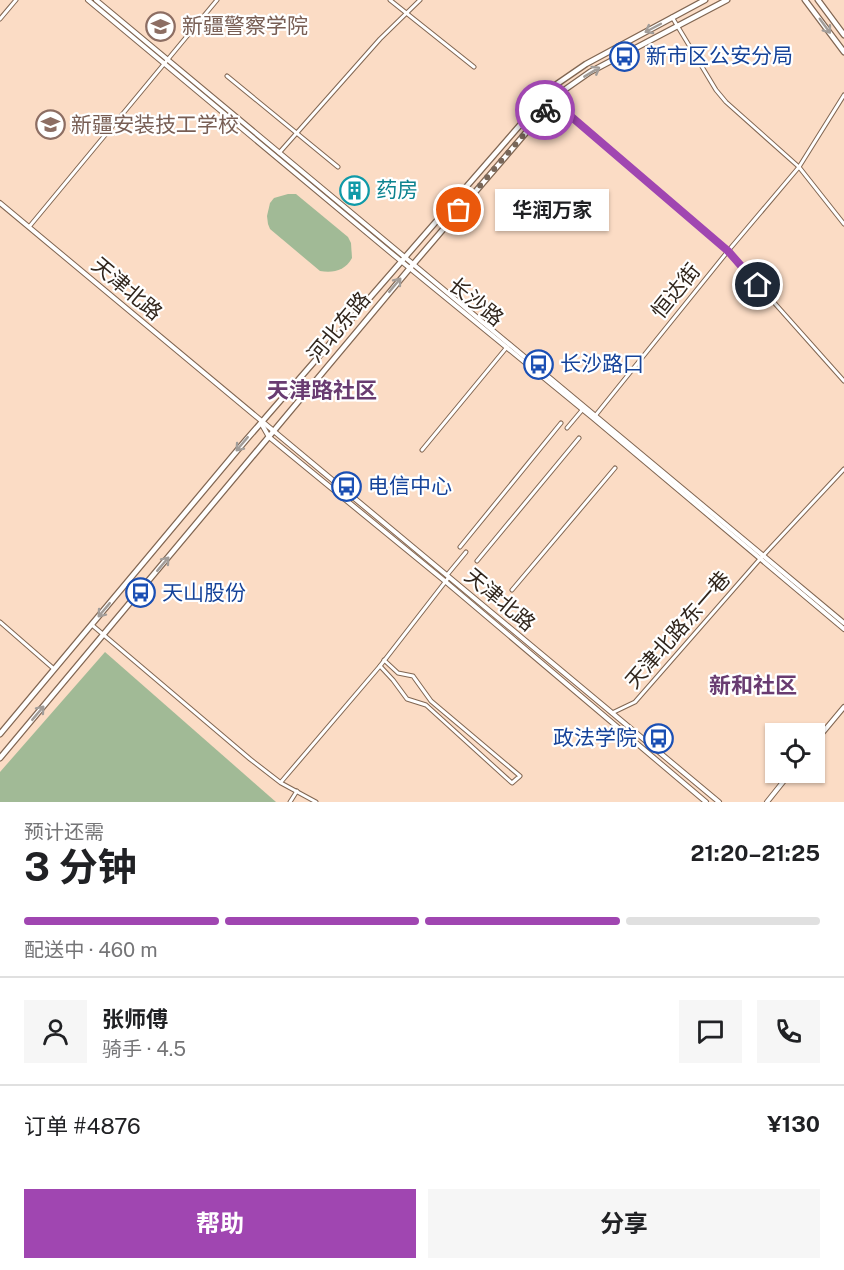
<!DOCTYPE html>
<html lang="zh">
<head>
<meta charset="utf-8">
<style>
  body { margin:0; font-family:"Public Sans","Noto Sans SC",sans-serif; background:#f6f6f6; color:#202124; height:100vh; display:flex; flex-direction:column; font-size:22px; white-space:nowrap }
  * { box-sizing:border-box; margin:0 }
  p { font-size:20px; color:#757577 }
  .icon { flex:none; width:33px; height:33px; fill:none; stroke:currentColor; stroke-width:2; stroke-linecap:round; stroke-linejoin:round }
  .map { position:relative; height:802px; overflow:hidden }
  .sheet { display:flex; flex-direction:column; background:#fff; flex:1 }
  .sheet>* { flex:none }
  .controls { position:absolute; left:765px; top:723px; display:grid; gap:12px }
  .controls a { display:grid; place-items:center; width:60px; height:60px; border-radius:0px; background:#fff; box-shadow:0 2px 4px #0004; font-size:30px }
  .pin { position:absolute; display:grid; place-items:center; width:51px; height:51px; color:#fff; margin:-26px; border:3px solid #fff; border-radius:50%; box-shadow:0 2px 6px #0007 }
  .courier { position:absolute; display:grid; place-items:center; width:60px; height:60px; margin:-30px; border:4px solid #a046b1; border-radius:50%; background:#fff; color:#222; box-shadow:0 2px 8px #0007 }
  .bubble { position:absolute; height:42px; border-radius:0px; background:#fff; box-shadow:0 2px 4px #0004; font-size:20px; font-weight:700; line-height:42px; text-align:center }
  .overview em { font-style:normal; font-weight:700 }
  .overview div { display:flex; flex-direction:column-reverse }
  .overview { display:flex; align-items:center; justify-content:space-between; height:102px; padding:0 24px }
  h1 { font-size:39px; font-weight:700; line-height:45px }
  .bar { display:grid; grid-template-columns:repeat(4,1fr); gap:9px 6px; align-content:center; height:72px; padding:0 24px }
  .bar i { height:8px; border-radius:4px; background:#e0e0e0 }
  .bar .active { background:#a046b1 }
  .bar p { grid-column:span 4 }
  .line { display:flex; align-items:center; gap:15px; padding:0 24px; border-top:2px solid #e0e0e0 }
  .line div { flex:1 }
  .round { display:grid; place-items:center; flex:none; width:63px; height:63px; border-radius:0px; background:#f6f6f6 }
  .primary-button { display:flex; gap:12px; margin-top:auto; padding:12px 24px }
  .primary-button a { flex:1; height:69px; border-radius:0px; background:#a046b1; color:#fff; font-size:24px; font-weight:700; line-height:69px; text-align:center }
  .primary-button a+a { background:#f6f6f6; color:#202124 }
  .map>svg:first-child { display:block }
  .pitch { fill:#a1ba96 }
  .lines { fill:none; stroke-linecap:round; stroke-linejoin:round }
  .minor-casing { stroke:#816652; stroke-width:5 }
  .tertiary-casing { stroke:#816652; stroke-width:6 }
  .secondary-casing { stroke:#816652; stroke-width:7 }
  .minor { stroke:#fff; stroke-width:3 }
  .tertiary { stroke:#fff; stroke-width:4 }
  .secondary { stroke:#fff; stroke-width:4.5 }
  .oneway { stroke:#a29d99 }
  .done { stroke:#786658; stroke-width:6; stroke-dasharray:0 10.8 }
  .route { stroke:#a046b1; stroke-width:8 }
  .labels { text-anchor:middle; stroke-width:4.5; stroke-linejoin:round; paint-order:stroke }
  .education-label { font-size:21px; fill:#785e54; stroke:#fff; text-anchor:start }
  .transit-label { font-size:21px; fill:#164399; stroke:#fff; text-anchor:start }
  .culture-label { font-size:21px; fill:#0d838f; stroke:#fff; text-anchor:start }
  .street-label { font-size:21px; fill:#31261d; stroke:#fff }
  .neighbourhood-label { font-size:22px; font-weight:bold; fill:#693c71; stroke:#fff }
</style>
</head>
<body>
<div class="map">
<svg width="844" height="802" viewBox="0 0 844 802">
  <rect width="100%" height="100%" fill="#fbdcc5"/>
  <g class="pitch">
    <path d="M 288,194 L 296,194 L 348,237 L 351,243 L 352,258 C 345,271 333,273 320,271 L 270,229 L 268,224 L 267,216 L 270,203 L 274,198 Z"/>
    <polygon points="105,652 276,802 0,802 0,772"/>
  </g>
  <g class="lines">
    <defs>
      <g id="minor">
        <polyline points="390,0 474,67"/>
        <polyline points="672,17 716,90 726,102 799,167 844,224"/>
        <polyline points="0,19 16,0"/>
        <polyline points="227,76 338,167"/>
        <polyline points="547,95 728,251 844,381"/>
        <polyline points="279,153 380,39 420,0"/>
        <polyline points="29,227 217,0"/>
        <polyline points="595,416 728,251 799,167 844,95"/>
        <polyline points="567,428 583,409"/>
        <polyline points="422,450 507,347"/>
        <polyline points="460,547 561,423"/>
        <polyline points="477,561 579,438"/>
        <polyline points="447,575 466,552"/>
        <polyline points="512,590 615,468"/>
        <polyline points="0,622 54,669"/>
        <polyline points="92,625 250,759 281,783 316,802"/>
        <polyline points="380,666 393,680 407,699 426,705 512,783 520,776 431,701 413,676 398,673 384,660"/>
        <polyline points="612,713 635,702 760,559 844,469"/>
        <polyline points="281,782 380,666 449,577"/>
        <polyline points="290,802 297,791"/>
      </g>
      <g id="tertiary">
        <polyline points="88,0 390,252 593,418 844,629"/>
        <polyline points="96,0 844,623"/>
        <polyline points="0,203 719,802"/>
        <polyline points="261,423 269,437 446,582 706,802"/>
        <polyline points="814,743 844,707"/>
        <polyline points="767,802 791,772"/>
      </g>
      <g id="secondary">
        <polyline points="805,0 844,52"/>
        <polyline points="818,0 844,35"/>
        <polyline points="0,734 246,440 554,86 586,64 705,0"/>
        <polyline points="0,758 410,268 560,93 590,72 727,0"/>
      </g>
    </defs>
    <use href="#minor" class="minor-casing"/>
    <use href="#tertiary" class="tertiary-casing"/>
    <use href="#secondary" class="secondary-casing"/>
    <use href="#minor" class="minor"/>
    <use href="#tertiary" class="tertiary"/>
    <use href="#secondary" class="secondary"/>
  </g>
  <defs><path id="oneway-shaft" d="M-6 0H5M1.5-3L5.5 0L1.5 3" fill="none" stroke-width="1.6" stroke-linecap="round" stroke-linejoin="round" transform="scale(1.5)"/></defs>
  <g class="oneway">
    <use href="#oneway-shaft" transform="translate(825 26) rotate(54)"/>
    <use href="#oneway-shaft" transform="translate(653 28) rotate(152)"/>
    <use href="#oneway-shaft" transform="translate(592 72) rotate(-31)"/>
    <use href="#oneway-shaft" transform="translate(395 285) rotate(-50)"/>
    <use href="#oneway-shaft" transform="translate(242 444) rotate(130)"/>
    <use href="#oneway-shaft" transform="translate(163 564) rotate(-50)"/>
    <use href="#oneway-shaft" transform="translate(104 610) rotate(130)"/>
    <use href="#oneway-shaft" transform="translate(38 713) rotate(-50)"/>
  </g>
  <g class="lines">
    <polyline class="done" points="459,210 545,110"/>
    <polyline class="route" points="545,110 553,101 728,251 758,285"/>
  </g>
  <defs>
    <symbol id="university-ring" viewBox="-11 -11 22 22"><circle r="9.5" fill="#fff" stroke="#8d6e63" stroke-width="1.5"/><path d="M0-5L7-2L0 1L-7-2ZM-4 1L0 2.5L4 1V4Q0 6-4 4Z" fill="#8d6e63"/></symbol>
    <symbol id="bus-ring" viewBox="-11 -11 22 22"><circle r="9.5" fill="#fff" stroke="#1a4fb4" stroke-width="1.5"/><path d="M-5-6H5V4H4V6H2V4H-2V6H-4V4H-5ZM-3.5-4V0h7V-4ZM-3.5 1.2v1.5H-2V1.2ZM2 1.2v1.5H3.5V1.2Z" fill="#1a4fb4"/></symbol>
    <symbol id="school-ring" viewBox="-11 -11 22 22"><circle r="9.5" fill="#fff" stroke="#8d6e63" stroke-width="1.5"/><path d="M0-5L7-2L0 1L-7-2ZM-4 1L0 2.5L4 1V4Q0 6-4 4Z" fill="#8d6e63"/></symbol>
    <symbol id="building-ring" viewBox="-11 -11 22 22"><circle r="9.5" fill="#fff" stroke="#0f9aa8" stroke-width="1.5"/><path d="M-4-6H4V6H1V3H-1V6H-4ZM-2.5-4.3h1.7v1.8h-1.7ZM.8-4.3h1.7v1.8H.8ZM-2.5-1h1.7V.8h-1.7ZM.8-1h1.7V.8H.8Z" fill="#0f9aa8"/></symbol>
  </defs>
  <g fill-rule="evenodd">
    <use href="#university-ring" x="144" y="10" width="33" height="33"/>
    <use href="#bus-ring" x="608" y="40" width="33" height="33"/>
    <use href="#school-ring" x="34" y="108" width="33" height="33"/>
    <use href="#building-ring" x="338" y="174" width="33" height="33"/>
    <use href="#bus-ring" x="522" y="348" width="33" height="33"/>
    <use href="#bus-ring" x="330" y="470" width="33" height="33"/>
    <use href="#bus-ring" x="124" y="576" width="33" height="33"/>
    <use href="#bus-ring" x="642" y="722" width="33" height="33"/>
  </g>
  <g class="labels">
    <g class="education-label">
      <text x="182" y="33">新疆警察学院</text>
      <text x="71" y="132">新疆安装技工学校</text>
    </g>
    <g class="transit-label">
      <text x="646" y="63">新市区公安分局</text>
      <text x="560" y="371">长沙路口</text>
      <text x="368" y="493">电信中心</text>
      <text x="162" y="600">天山股份</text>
      <text x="637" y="745" text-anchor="end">政法学院</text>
    </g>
    <g class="culture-label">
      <text x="376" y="197">药房</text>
    </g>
    <g class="street-label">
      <text transform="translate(127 289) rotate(40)" y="7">天津北路</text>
      <text transform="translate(676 291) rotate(-51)" y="7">恒达街</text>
      <text transform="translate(476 302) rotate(39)" y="7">长沙路</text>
      <text transform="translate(339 327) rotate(-50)" y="7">河北东路</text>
      <text transform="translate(500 600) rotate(40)" y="7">天津北路</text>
      <text transform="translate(678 630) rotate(-49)" y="7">天津北路东一巷</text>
    </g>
    <g class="neighbourhood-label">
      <text x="322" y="398">天津路社区</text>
      <text x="753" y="693">新和社区</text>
    </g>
  </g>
</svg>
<div class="controls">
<a><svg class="icon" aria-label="locate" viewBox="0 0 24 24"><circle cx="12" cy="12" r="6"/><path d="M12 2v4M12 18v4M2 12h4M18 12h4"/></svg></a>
</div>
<div class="pin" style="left:459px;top:210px;background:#ea580c"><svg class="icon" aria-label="bag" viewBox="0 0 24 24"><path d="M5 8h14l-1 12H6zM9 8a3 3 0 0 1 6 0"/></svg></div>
<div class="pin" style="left:758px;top:285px;background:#1f2937"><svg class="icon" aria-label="home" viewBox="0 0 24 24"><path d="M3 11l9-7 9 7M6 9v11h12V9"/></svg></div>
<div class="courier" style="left:545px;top:110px"><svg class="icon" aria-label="bike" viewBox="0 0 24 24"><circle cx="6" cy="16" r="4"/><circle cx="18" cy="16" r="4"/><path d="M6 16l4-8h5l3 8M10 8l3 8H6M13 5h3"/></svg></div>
<div class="bubble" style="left:495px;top:189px;width:114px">华润万家</div>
</div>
<section class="sheet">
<div class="overview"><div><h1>3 分钟</h1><p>预计还需</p></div><em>21:20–21:25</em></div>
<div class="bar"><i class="active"></i><i class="active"></i><i class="active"></i><i></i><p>配送中 · 460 m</p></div>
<div class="line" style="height:108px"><a class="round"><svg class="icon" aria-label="person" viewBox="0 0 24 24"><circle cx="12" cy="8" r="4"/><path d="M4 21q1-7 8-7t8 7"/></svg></a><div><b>张师傅</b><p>骑手 · 4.5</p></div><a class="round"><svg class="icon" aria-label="chat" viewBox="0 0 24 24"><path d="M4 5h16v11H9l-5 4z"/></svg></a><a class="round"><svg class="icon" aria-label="phone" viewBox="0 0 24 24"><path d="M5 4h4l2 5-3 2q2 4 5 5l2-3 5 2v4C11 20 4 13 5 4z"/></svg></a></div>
<div class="line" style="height:78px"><div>订单 #4876</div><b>¥130</b></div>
<div class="primary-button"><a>帮助</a><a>分享</a></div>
</section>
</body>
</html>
